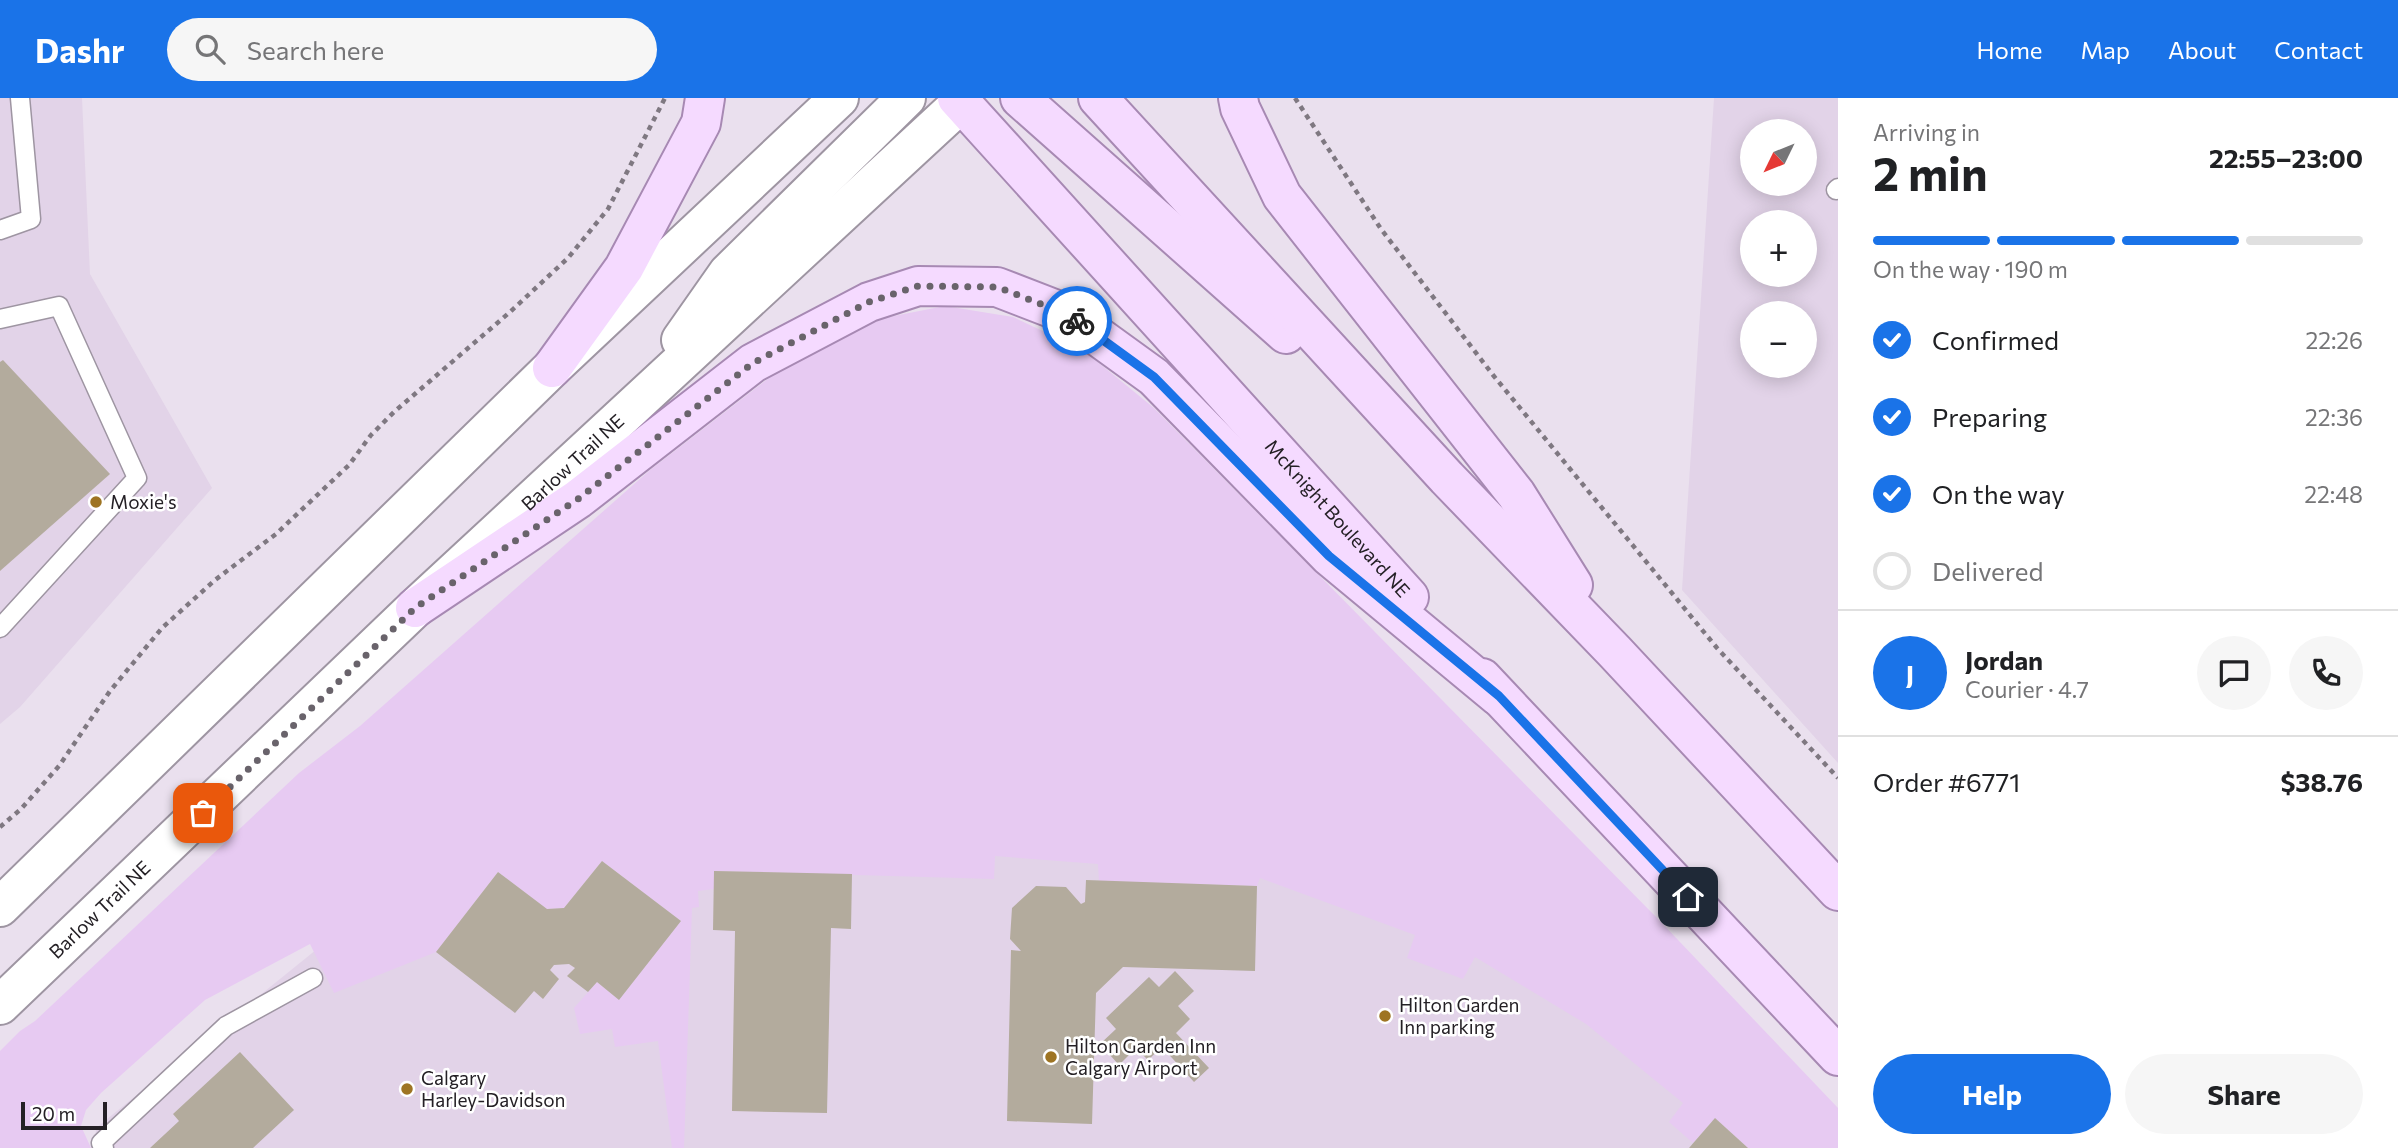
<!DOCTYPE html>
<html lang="en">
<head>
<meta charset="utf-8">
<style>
  body { margin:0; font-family:Commissioner,sans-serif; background:#f6f6f6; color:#202124; height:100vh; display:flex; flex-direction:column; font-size:26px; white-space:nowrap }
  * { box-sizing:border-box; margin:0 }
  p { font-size:23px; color:#757577 }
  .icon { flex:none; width:38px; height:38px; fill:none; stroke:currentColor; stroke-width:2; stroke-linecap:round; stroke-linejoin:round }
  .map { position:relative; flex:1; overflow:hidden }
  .drawer { display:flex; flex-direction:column; background:#fff; width:560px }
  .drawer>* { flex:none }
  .needle { width:46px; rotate:227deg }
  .controls { position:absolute; left:1740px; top:21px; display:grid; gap:14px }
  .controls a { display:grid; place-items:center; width:77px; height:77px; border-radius:50%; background:#fff; box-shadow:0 4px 18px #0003; font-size:35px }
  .scale { position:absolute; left:21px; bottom:18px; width:86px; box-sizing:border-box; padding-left:7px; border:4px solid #242025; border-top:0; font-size:19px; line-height:24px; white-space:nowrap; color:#242025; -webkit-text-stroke:5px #fff; paint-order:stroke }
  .pin { position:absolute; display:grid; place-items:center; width:60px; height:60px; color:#fff; margin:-30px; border-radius:14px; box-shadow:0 4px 10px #0006 }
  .courier { position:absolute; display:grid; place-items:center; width:70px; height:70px; margin:-35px; border:5px solid #1a73e8; border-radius:50%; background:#fff; color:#222; box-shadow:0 2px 9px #0007 }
  .summary em { font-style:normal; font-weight:700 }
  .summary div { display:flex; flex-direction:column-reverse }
  .summary { display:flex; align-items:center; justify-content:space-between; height:119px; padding:0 35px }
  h1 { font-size:46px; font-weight:700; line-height:52px }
  .bar { display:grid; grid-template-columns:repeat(4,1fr); gap:10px 7px; align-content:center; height:84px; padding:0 35px }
  .bar i { height:9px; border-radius:5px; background:#e0e0e0 }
  .bar .selected { background:#1a73e8 }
  .bar p { grid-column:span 4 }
  .line { display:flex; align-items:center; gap:18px; padding:0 35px; border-top:2px solid #e0e0e0 }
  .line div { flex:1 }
  .round { display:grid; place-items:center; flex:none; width:74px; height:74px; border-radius:37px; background:#f6f6f6 }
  ol { padding:0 35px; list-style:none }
  li { display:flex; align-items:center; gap:21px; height:77px }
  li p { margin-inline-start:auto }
  li .icon { padding:7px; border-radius:50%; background:#1a73e8; color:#fff; stroke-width:4 }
  li:last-child { color:#757577 }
  li i { width:38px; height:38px; border:4px solid #e0e0e0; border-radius:50% }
  .action { display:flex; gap:14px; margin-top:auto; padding:14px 35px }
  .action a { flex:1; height:80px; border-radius:42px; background:#1a73e8; color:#fff; font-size:28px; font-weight:700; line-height:80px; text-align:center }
  .action a+a { background:#f6f6f6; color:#202124 }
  header { display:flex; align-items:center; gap:42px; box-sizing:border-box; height:98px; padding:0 35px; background:#1a73e8; color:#fff }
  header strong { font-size:33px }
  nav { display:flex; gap:38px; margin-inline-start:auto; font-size:24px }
  .search { width:490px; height:63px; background:#f6f6f6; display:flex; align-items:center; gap:18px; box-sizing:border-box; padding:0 24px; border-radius:38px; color:#757577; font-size:26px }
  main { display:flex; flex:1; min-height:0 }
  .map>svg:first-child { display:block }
  .built { fill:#e2d3e8; fill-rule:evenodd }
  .green { fill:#e7caf2 }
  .building { fill:#b3ab9d }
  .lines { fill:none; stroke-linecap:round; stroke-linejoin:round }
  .service-casing { stroke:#9e95a2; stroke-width:21 }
  .tertiary-casing { stroke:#9e95a2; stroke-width:42 }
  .primary-casing { stroke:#a789b3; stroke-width:42 }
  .path { stroke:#7f7881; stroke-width:4.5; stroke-dasharray:5 5; stroke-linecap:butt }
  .service { stroke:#fff; stroke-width:18 }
  .tertiary { stroke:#fff; stroke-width:38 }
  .primary { stroke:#f5daff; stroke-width:38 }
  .done { stroke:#69636b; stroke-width:7; stroke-dasharray:0 12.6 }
  .route { stroke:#1a73e8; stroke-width:9 }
  .poi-dot { fill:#9e7423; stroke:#fff; stroke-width:2.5 }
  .labels { text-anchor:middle; stroke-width:5; stroke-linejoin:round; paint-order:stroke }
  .street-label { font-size:19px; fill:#242025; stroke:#fff }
  .poi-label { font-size:19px; fill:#242025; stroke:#fff; text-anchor:start }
</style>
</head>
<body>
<header>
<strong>Dashr</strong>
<div class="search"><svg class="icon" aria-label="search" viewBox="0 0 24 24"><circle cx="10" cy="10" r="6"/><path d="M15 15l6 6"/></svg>Search here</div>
<nav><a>Home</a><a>Map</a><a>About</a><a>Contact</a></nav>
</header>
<main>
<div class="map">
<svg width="1838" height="1050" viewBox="0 0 1838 1050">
  <rect width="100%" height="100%" fill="#eae0ee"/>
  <g class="built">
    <polygon points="0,0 82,0 90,176 212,390 20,609 0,626"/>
    <path d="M 1714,0 L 1838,0 L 1838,665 L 1682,492 ZM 1752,33 L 1804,33 L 1804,86 L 1752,86 ZM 1752,124 L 1804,124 L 1804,177 L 1752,177 ZM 1752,215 L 1804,215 L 1804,268 L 1752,268 Z"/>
    <polygon points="656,733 1284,760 1495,838 1772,1050 95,1050 96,1030 369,809"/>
  </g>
  <polygon class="green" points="945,208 1013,219 1083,252 1154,310 1659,822 1838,1010 1838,1050 1748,1050 1715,1020 1693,1045 1669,1024 1683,1005 1586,926 1475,859 1463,881 1407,860 1415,837 1260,780 1257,788 1099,783 1098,766 995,758 994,781 714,773 714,791 698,793 699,809 692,810 684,1050 672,1050 658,943 615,949 612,931 580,936 574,910 597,884 619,902 681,823 602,763 564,810 547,811 498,774 436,854 334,895 310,846 205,902 101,995 86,1012 81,1028 91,1050 0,1050 0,953 20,933 35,923 299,675 360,628 650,372 792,262 868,223"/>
  <g class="building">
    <polygon points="3,262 110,376 0,473 0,264"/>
    <polygon points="602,763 681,823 619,902 597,884 588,894 567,878 575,870 569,866 554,867 550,872 559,881 543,901 534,893 515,915 436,854 498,774 547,811 564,810"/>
    <polygon points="714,773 852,776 851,831 831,830 827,1015 732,1013 735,833 713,832"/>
    <polygon points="1086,782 1257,788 1255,873 1123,869 1096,895 1092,1026 1007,1023 1011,852 1021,853 1010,841 1012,810 1036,788 1066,789 1081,806 1085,804"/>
    <polygon points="1175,873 1194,893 1178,908 1190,921 1176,935 1209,970 1194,984 1162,949 1148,962 1136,950 1119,967 1100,946 1116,931 1106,920 1149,879 1159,889"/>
    <polygon points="240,954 294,1012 253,1050 150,1050 179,1023 173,1016"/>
    <polygon points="1715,1020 1748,1050 1689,1050"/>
  </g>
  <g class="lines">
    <defs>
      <g id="service">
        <polyline points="1836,92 1838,90"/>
        <polyline points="0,132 31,121 20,0"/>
        <polyline points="0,221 59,208 137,380 0,530"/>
        <polyline points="104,1050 101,1045 226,928 313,880"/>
      </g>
      <g id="tertiary">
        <polyline points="681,242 728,175 906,0"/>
        <polyline points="0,809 552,270 839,0"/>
        <path id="s1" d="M 0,907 L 415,510 L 962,4"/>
      </g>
      <g id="primary">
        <path id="s2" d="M 957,0 L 1409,499"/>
        <polyline points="1020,0 1286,236"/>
        <polyline points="1098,0 1447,380 1615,554 1838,793"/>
        <polyline points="1238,0 1240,10 1282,98 1516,396 1573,487"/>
        <polyline points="552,270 624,170 701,25 705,0"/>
        <polyline points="415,510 578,401 753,265 869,204 918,188 997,189 1067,216 1154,279 1329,458 1498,598"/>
        <polyline points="1482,580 1838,958"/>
      </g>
    </defs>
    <use href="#service" class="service-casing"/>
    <use href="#tertiary" class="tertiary-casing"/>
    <use href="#primary" class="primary-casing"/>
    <g class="path">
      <polyline points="1295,0 1381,131 1493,277 1717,550 1838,680"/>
      <polyline points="0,729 21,711 59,668 110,593 162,530 215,482 276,436 349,367 371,337 394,314 510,214 568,160 608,111 665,0"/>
    </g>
    <use href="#service" class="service"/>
    <use href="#tertiary" class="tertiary"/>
    <use href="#primary" class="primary"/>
  </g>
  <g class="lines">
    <polyline class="done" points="203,715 415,510 578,401 753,265 869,204 918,188 997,189 1067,216 1077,223"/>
    <polyline class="route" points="1077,223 1154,279 1329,458 1499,598 1688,799"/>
  </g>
  <g class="poi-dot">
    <circle cx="96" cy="404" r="7"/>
    <circle cx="1385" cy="918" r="7"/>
    <circle cx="1051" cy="959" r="7"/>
    <circle cx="407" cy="991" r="7"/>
  </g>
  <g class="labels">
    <g class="street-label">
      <text dy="7" stroke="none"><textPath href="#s1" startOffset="789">Barlow Trail NE</textPath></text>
      <text dy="7" stroke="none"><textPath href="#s2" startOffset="567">McKnight Boulevard NE</textPath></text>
      <text dy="7" stroke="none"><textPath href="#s1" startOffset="138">Barlow Trail NE</textPath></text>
    </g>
    <g class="poi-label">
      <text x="110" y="411">Moxie's</text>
      <text x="1399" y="914">Hilton Garden<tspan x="1399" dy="22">Inn parking</tspan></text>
      <text x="1065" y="955">Hilton Garden Inn<tspan x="1065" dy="22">Calgary Airport</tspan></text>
      <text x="421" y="987">Calgary<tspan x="421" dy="22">Harley-Davidson</tspan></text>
    </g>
  </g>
</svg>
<div class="controls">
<a><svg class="needle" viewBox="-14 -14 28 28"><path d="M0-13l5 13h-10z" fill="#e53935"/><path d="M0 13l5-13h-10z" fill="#757577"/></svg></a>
<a>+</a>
<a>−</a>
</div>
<div class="scale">20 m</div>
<div class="pin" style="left:203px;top:715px;background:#ea580c"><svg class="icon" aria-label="bag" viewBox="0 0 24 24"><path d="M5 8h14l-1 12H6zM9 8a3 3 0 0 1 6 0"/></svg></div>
<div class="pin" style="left:1688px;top:799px;background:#1f2937"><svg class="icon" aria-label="home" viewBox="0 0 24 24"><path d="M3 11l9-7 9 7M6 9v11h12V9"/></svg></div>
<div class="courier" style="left:1077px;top:223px"><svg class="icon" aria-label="bike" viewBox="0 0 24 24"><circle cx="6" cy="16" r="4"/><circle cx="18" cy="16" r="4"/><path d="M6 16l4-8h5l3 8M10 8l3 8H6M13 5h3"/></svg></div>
</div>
<section class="drawer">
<div class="summary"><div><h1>2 min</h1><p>Arriving in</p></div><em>22:55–23:00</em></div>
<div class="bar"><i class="selected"></i><i class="selected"></i><i class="selected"></i><i></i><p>On the way · 190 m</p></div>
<ol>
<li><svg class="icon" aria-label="check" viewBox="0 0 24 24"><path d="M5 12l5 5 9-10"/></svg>Confirmed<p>22:26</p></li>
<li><svg class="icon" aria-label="check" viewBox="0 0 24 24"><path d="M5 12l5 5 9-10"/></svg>Preparing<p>22:36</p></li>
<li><svg class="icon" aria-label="check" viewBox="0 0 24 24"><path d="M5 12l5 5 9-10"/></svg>On the way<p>22:48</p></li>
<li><i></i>Delivered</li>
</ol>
<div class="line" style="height:126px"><b class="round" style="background:#1a73e8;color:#fff">J</b><div><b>Jordan</b><p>Courier · 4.7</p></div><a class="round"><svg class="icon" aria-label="chat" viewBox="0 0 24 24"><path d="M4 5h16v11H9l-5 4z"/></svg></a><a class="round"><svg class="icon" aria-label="phone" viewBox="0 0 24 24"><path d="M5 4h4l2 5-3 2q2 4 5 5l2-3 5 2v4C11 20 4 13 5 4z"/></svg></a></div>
<div class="line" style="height:91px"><div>Order #6771</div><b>$38.76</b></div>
<div class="action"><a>Help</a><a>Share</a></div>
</section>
</main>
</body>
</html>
